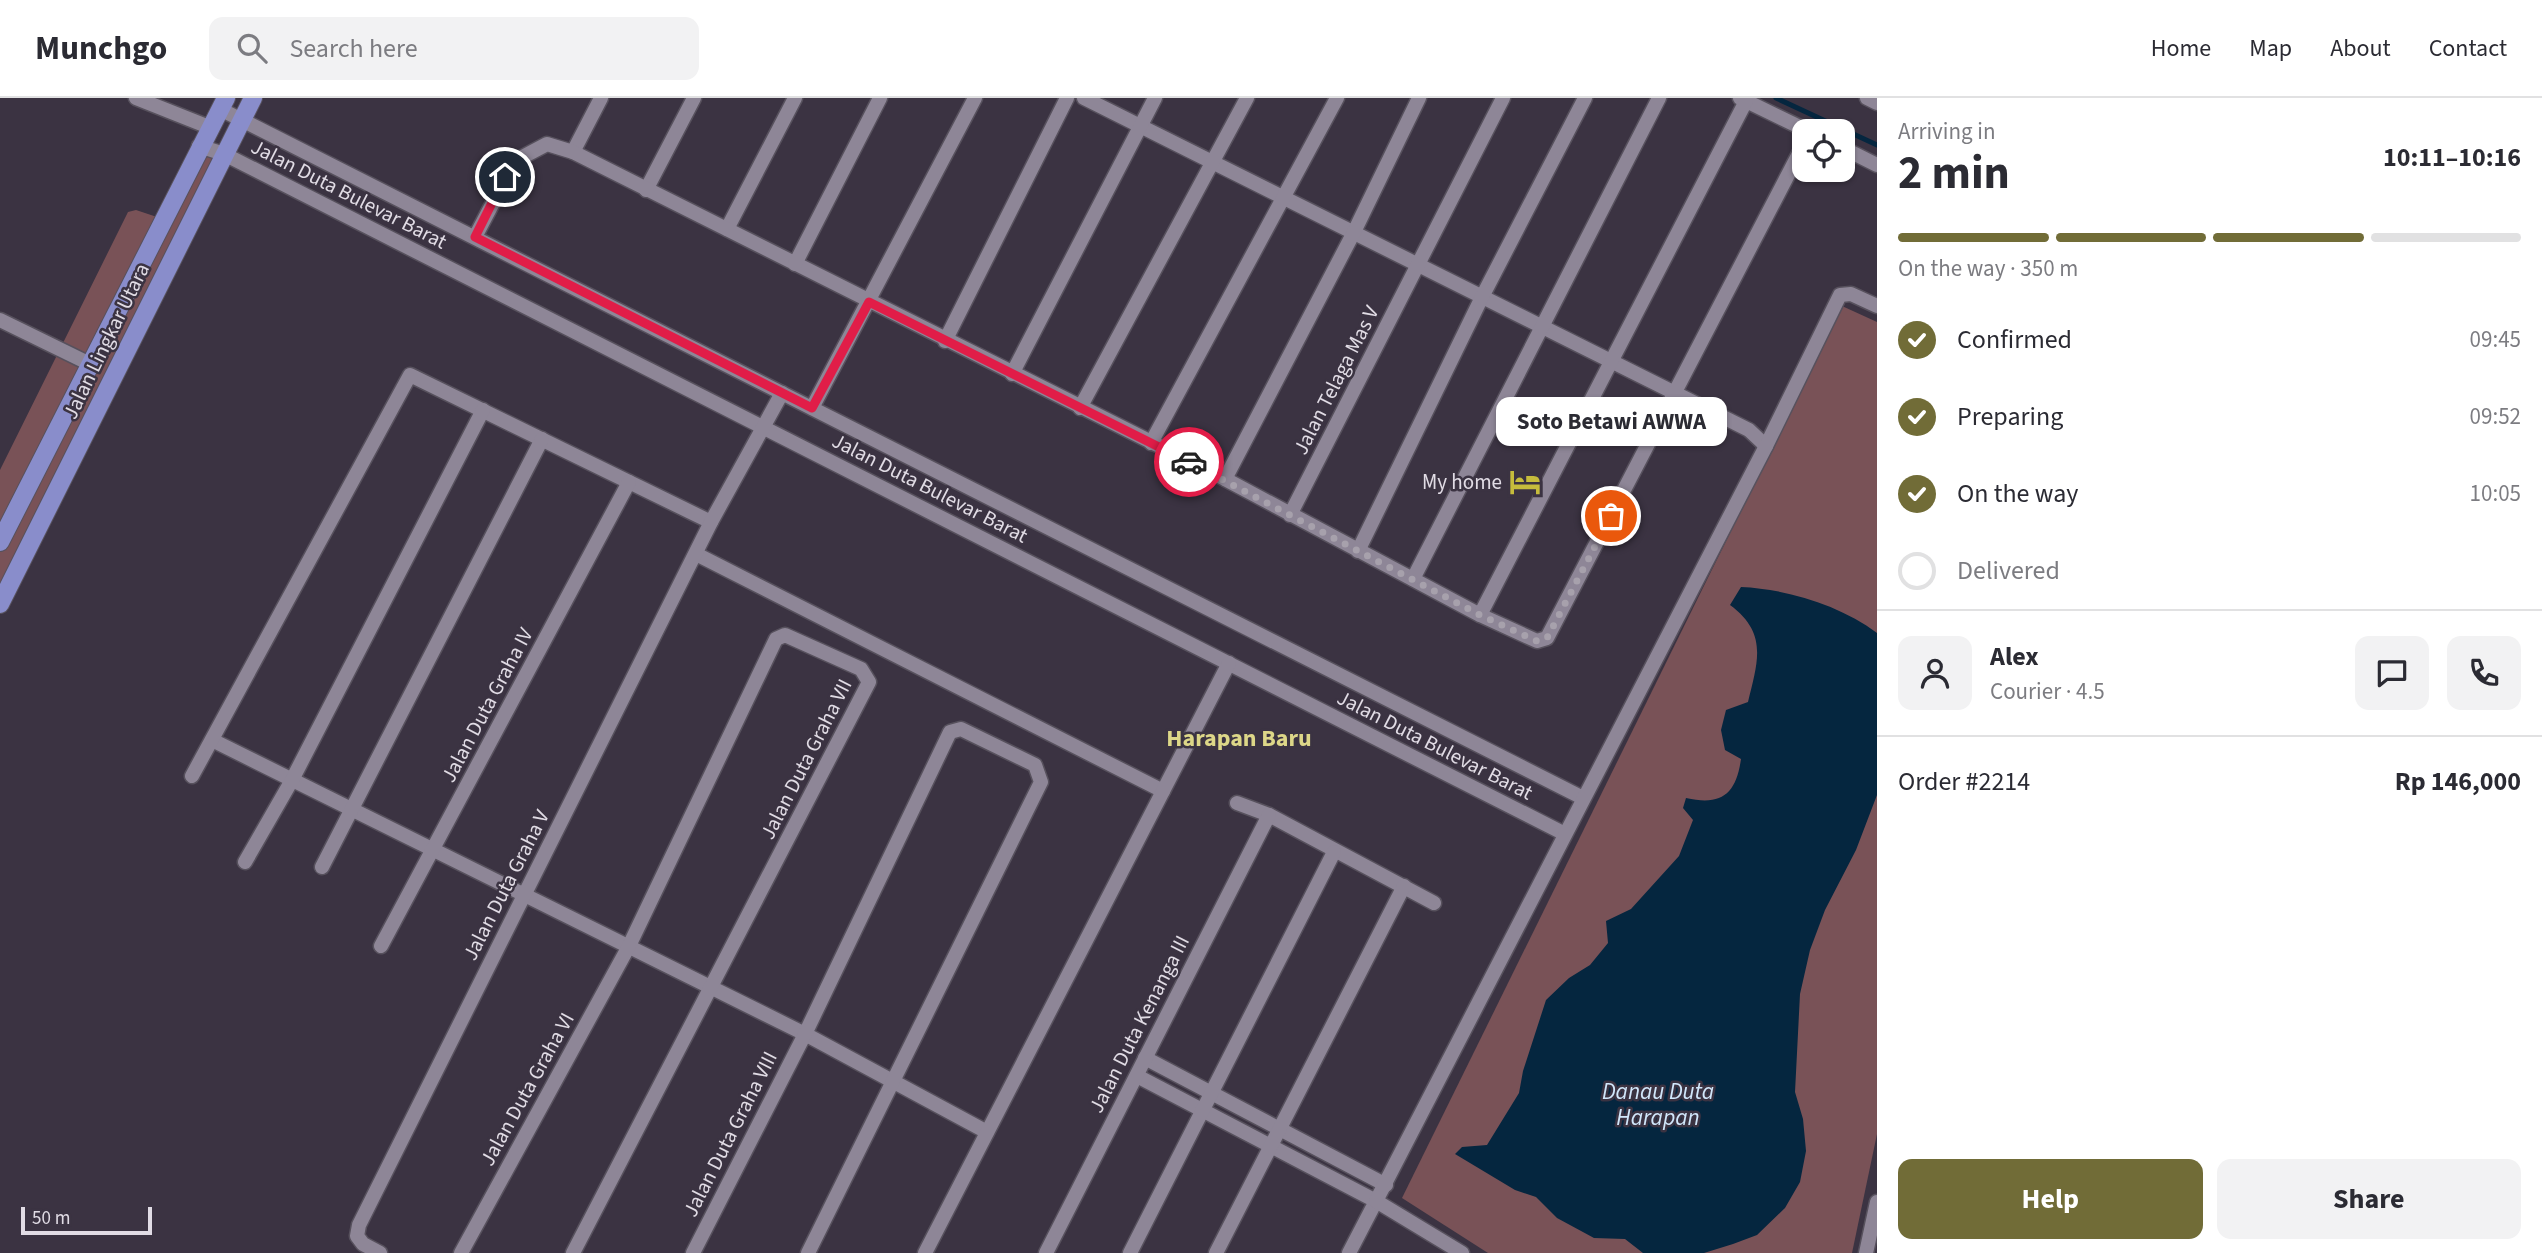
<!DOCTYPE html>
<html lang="en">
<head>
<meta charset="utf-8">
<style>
  body { margin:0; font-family:"Source Sans 3",sans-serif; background:#f2f2f3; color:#2b2b33; height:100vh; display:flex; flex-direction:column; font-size:26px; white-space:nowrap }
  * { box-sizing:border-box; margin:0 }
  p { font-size:23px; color:#7c7c81 }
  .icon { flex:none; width:38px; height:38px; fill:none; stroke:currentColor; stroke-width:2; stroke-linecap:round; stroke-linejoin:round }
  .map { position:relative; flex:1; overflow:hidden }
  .side { display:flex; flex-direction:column; background:#fff; width:665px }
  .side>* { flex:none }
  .tools { position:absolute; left:1792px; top:21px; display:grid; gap:14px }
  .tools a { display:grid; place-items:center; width:63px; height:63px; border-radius:14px; background:#fff; box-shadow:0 2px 5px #0004; font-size:35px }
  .scale { position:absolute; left:21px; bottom:18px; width:131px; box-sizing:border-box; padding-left:7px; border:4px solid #e1dce5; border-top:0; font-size:19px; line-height:24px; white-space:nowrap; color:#e1dce5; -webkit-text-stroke:5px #3b3342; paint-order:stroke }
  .pin { position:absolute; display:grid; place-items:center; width:60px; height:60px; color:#fff; margin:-30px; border:4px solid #fff; border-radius:50%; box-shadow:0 2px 7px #0007 }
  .courier { position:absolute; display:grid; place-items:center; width:70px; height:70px; margin:-35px; border:5px solid #e11d48; border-radius:50%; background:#fff; color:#222; box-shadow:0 2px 9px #0007 }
  .bubble { position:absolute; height:49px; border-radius:14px; background:#fff; box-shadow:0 2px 5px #0004; font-size:23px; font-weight:700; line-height:49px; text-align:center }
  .headline em { font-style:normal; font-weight:700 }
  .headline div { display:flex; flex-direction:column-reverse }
  .headline { display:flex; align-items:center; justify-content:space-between; height:119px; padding:0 21px }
  h1 { font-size:46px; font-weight:700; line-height:52px }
  .bar { display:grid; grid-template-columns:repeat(4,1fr); gap:10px 7px; align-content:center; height:84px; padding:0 21px }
  .bar i { height:9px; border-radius:5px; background:#e1e1e2 }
  .bar .current { background:#716c37 }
  .bar p { grid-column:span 4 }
  .line { display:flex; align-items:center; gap:18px; padding:0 21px; border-top:2px solid #e1e1e2 }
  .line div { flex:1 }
  .round { display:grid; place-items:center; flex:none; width:74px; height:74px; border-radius:14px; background:#f2f2f3 }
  ol { padding:0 21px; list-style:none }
  li { display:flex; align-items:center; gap:21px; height:77px }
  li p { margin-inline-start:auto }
  li .icon { padding:7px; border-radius:50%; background:#716c37; color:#fff; stroke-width:4 }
  li:last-child { color:#7c7c81 }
  li i { width:38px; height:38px; border:4px solid #e1e1e2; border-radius:50% }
  .button { display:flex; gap:14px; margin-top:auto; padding:14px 21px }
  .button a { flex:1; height:80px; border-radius:14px; background:#716c37; color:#fff; font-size:28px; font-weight:700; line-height:80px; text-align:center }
  .button a+a { background:#f2f2f3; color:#2b2b33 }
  header { display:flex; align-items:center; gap:42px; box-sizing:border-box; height:98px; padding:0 35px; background:#fff; border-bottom:2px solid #e1e1e2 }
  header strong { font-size:33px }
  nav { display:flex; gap:38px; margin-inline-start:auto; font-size:24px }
  .search { width:490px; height:63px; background:#f2f2f3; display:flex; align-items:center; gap:18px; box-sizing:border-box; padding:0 24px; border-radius:14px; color:#7c7c81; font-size:26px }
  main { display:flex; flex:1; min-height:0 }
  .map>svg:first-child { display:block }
  .green { fill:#795257 }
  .water { fill:#05263f }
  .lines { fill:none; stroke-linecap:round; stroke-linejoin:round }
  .stream { stroke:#05263f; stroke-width:5 }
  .minor-casing { stroke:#57515d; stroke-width:17 }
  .primary-casing { stroke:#57515d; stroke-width:20 }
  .minor { stroke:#8e8697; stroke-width:14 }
  .primary { stroke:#898dcb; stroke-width:18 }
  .done { stroke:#a7a1ac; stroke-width:7; stroke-dasharray:0 12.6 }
  .route { stroke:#e11d48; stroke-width:9 }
  .labels { text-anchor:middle; stroke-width:5; stroke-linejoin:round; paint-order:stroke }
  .street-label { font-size:21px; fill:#e1dce5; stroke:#3b3342 }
  .poi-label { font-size:21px; fill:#e1dce5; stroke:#3b3342; text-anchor:end }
  .water-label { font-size:23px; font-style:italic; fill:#d1e7fb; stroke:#3b3342 }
  .quarter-label { font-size:24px; font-weight:bold; fill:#ddd788; stroke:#3b3342 }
</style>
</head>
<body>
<header>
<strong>Munchgo</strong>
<div class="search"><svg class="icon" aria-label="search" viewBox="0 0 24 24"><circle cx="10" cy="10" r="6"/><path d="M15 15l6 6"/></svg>Search here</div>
<nav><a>Home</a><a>Map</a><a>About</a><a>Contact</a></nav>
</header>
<main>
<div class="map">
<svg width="1877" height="1155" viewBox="0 0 1877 1155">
  <rect width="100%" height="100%" fill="#3b3342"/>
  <g class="green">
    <polygon points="199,48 224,56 0,503 0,372 128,114 136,112 163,121"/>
    <polygon points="1842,208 1877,224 1877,1036 1852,1155 1488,1155 1402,1100"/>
  </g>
  <path class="water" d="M 1741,489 C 1786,491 1840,507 1877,535 L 1877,697 L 1856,752 L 1825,812 L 1810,852 L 1800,896 L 1795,994 L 1803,1021 L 1806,1053 L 1800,1084 L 1785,1110 L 1757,1137 L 1733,1146 L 1704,1155 L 1643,1155 L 1625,1141 L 1594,1140 L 1557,1120 L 1536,1099 L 1515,1092 L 1455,1056 L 1462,1049 L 1487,1047 L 1519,995 L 1523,973 L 1546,902 L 1569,880 L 1590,867 L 1608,845 L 1606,823 L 1631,811 L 1679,758 L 1693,722 L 1683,710 L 1686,700 C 1722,708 1736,696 1741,661 L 1725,652 L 1721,632 L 1726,612 L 1748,604 C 1758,563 1768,535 1730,507 Z"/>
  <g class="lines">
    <polyline class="stream" points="1776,0 1877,47"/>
    <defs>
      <g id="minor">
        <polyline points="136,0 209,29"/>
        <polyline points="1084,0 1749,332 1766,348"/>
        <polyline points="1740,0 1808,33"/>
        <polyline points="1867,0 1877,5"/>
        <polyline points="220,11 1583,700"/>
        <polyline points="199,48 224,56 1565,736"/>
        <polyline points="1843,50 1877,67"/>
        <polyline points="573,54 601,0"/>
        <polyline points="646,92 694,0"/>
        <polyline points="727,131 795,0"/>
        <polyline points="475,139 515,63 547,46 573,54 1225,381 1480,517 1537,543 1547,540 1804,46"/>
        <polyline points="795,166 880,0"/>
        <polyline points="0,222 90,266"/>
        <polyline points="945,243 1067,0"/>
        <polyline points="1012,276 1155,0"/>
        <polyline points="812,310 975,0"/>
        <polyline points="1080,310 1247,0"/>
        <polyline points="1151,345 1337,0"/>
        <polyline points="1225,381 1354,134 1419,0"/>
        <polyline points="1290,417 1503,0"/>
        <polyline points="1358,453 1482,199 1585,0"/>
        <polyline points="696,456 1163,693"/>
        <polyline points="1413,481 1659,0"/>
        <polyline points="1480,517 1746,3"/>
        <polyline points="212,642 805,936 987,1034"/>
        <polyline points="192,678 410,277 711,424"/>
        <polyline points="1237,705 1269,717 1434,805"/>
        <polyline points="245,764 292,682 483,312"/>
        <polyline points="322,769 542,341"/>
        <polyline points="381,848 629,384"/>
        <polyline points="1145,960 1386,1087"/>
        <polyline points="1137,978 1376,1103 1349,1155"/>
        <polyline points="380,1155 363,1146 357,1138 359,1127 711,424 782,295"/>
        <polyline points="461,1155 629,848 776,541 785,537 861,571 869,584 573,1155"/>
        <polyline points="693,1155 805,936 950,634 961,631 1035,667 1041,684 808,1155"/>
        <polyline points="925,1155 1229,565"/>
        <polyline points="1046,1155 1269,717"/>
        <polyline points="1130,1155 1334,754"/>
        <polyline points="1216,1155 1404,788"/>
        <polyline points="1462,1155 1376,1103 1766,348 1840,197 1851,196 1877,208"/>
        <polyline points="1866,1155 1877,1104"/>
      </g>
      <g id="primary">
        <polyline points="0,444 226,0"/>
        <polyline points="0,506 253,0"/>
      </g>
    </defs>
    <use href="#minor" class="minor-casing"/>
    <use href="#primary" class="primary-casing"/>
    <use href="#minor" class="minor"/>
    <use href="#primary" class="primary"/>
  </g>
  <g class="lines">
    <polyline class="done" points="1189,364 1480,517 1537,543 1547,540 1611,418"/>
    <polyline class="route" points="505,79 475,139 812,310 869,204 1189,364"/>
  </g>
  <defs>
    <symbol id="hotel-bare" viewBox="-9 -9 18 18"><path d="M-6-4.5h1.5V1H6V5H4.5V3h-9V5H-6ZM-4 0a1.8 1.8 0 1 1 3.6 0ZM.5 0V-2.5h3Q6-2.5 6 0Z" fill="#c6bc3c" stroke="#3b3342" stroke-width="2.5" paint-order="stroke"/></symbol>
  </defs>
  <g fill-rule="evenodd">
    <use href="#hotel-bare" x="1503" y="362" width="44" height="44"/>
  </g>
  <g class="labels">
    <g class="street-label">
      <text transform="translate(349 96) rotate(27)" y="7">Jalan Duta Bulevar Barat</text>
      <text transform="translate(106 243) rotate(-64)" y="7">Jalan Lingkar Utara</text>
      <text transform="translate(1336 282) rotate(-63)" y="7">Jalan Telaga Mas V</text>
      <text transform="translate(930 390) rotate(27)" y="7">Jalan Duta Bulevar Barat</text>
      <text transform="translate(487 607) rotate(-62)" y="7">Jalan Duta Graha IV</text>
      <text transform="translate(1435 647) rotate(27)" y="7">Jalan Duta Bulevar Barat</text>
      <text transform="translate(806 661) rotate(-63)" y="7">Jalan Duta Graha VII</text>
      <text transform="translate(506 787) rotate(-63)" y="7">Jalan Duta Graha V</text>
      <text transform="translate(1139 926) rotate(-63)" y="7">Jalan Duta Kenanga III</text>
      <text transform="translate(527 991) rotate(-61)" y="7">Jalan Duta Graha VI</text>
      <text transform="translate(730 1036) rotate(-63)" y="7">Jalan Duta Graha VIII</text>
    </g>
    <g class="poi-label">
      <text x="1502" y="391">My home</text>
    </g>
    <g class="water-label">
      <text x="1658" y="1001">Danau Duta<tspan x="1658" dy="26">Harapan</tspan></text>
    </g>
    <g class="quarter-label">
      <text x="1239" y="648">Harapan Baru</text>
    </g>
  </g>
</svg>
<div class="tools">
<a><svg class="icon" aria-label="locate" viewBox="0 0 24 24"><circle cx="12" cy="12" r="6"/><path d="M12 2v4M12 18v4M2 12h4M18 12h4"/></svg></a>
</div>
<div class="scale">50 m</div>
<div class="pin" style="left:1611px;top:418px;background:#ea580c"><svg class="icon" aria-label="bag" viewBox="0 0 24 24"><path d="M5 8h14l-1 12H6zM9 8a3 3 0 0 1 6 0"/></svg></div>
<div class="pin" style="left:505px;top:79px;background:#1f2937"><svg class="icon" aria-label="home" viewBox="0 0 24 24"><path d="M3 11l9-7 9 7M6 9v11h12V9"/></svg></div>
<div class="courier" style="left:1189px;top:364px"><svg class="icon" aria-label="car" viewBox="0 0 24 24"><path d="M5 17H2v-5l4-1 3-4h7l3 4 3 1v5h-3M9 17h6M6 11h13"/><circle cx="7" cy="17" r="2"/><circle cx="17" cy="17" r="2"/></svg></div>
<div class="bubble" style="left:1496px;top:299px;width:231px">Soto Betawi AWWA</div>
</div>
<section class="side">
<div class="headline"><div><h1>2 min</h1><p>Arriving in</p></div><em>10:11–10:16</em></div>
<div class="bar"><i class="current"></i><i class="current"></i><i class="current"></i><i></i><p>On the way · 350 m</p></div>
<ol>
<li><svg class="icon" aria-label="check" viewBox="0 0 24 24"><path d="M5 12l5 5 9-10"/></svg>Confirmed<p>09:45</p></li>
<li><svg class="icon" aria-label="check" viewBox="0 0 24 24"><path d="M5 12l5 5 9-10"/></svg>Preparing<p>09:52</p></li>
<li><svg class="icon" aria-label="check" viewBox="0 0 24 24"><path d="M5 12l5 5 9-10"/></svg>On the way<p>10:05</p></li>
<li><i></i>Delivered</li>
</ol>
<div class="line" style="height:126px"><a class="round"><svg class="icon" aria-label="person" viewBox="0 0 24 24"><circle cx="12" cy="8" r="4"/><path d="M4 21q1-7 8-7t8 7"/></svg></a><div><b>Alex</b><p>Courier · 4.5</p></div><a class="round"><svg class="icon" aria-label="chat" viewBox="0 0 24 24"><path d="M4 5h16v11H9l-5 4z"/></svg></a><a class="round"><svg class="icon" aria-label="phone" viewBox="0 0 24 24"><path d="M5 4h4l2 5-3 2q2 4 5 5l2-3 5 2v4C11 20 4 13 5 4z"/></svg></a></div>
<div class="line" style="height:91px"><div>Order #2214</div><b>Rp 146,000</b></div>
<div class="button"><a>Help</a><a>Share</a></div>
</section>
</main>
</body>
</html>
